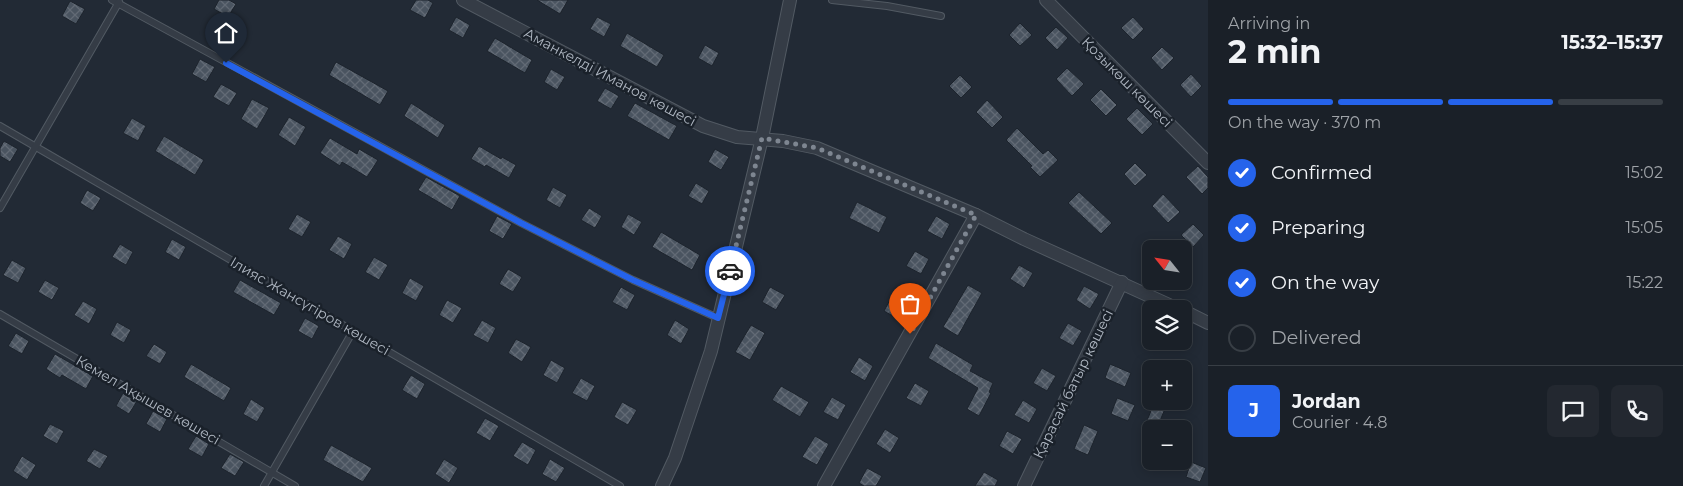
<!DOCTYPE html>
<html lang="en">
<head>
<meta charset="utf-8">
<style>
  body { margin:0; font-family:Montserrat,sans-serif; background:#232830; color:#f1f3f6; height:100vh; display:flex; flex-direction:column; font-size:19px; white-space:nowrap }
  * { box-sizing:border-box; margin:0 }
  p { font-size:16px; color:#9fa3a8 }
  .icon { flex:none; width:28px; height:28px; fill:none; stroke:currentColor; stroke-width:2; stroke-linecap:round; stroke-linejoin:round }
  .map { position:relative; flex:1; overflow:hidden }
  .details { display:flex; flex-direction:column; background:#1a2028; width:475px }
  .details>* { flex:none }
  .needle { width:32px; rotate:300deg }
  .fabs { position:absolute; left:1142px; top:240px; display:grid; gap:10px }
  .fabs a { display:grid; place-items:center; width:50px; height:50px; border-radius:8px; background:#1a2028; box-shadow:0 2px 12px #0003,0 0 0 1px #383e45; font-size:25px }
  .pin { position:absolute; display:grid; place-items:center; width:42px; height:42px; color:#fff; margin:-51px -21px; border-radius:50% 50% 50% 0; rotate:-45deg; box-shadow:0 0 5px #0007 }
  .pin .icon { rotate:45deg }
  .courier { position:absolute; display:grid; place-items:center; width:50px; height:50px; margin:-25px; border:4px solid #2563eb; border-radius:50%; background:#fff; color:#222; box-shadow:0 1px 6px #0007 }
  .overview em { font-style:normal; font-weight:700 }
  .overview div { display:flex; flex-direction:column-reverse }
  .overview { display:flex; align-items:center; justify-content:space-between; height:85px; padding:0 20px }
  h1 { font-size:32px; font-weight:700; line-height:38px }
  .bar { display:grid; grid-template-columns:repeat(4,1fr); gap:8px 5px; align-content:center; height:60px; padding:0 20px }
  .bar i { height:6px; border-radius:4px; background:#383e45 }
  .bar .selected { background:#2563eb }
  .bar p { grid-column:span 4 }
  .line { display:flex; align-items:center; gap:12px; padding:0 20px; border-top:1px solid #383e45 }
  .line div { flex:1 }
  .round { display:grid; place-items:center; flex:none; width:52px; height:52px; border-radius:8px; background:#232830 }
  ol { padding:0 20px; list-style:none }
  li { display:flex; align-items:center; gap:15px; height:55px }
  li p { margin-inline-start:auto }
  li .icon { padding:5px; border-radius:50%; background:#2563eb; color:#fff; stroke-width:4 }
  li:last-child { color:#9fa3a8 }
  li i { width:28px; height:28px; border:2px solid #383e45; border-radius:50% }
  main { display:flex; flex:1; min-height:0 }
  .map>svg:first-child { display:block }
  .building { fill:url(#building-cross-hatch); stroke:#1c232c }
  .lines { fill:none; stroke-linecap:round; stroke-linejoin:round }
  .service-casing { stroke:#525a63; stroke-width:8 }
  .minor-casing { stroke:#525a63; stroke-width:14 }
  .service { stroke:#353c46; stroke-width:6 }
  .minor { stroke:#353c46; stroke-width:12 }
  .done { stroke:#7e8691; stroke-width:5; stroke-dasharray:0 9 }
  .route { stroke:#2563eb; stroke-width:6 }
  .labels { text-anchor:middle; stroke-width:5; stroke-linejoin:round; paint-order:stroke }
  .street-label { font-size:14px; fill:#afb7c2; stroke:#1a212a }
</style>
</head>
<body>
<main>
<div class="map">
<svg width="1208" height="486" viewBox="0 0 1208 486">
  <defs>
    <pattern id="building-cross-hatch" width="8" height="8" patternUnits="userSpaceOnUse" patternTransform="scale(1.25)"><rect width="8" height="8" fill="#4a5460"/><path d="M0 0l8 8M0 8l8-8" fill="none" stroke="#626a75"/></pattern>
  </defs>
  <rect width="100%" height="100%" fill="#222a35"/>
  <g class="building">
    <polygon points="219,0 229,0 236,4 228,17 214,9"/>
    <polygon points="416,0 428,0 433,3 425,18 410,10"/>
    <polygon points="537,0 568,0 560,14"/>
    <polygon points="70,1 85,9 76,24 62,16"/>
    <polygon points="456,17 470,25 463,38 449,30"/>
    <polygon points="597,17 611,24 604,37 590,29"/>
    <polygon points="1133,17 1144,29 1133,40 1121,28"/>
    <polygon points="1020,23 1032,35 1020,46 1009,35"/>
    <polygon points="1056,27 1068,38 1057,50 1045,38"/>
    <polygon points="627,33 664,55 657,67 620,46"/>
    <polygon points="495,38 532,60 525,73 487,51"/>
    <polygon points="705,45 719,53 712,66 698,58"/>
    <polygon points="1162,47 1174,58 1162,70 1151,58"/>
    <polygon points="200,59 215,67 206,82 192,74"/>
    <polygon points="336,62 388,91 380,105 329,75"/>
    <polygon points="1067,68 1084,84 1072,96 1056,79"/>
    <polygon points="551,69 565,77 557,90 544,82"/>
    <polygon points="1191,74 1202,86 1191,97 1180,85"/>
    <polygon points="960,75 972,87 961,98 949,86"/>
    <polygon points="221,84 237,93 229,106 213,97"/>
    <polygon points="605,88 619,96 611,109 597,101"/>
    <polygon points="1101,89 1117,105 1106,116 1090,100"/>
    <polygon points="252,99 269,108 257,129 241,119"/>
    <polygon points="987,100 1003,117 992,128 976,112"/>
    <polygon points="411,103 445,125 438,138 404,116"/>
    <polygon points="635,103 677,126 669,140 627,116"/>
    <polygon points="1137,108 1153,124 1142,135 1126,119"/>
    <polygon points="289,117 306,127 295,146 278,135"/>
    <polygon points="132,118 146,126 138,141 123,133"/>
    <polygon points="1017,128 1043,154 1048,150 1058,160 1040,177 1030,167 1032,166 1006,140"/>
    <polygon points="164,136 204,160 195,175 155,151"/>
    <polygon points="330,138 357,154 359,149 378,160 367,177 342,162 340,166 320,153"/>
    <polygon points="4,141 18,149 10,162 0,156 0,148"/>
    <polygon points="479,146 501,159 502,157 516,165 509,178 486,165 485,167 471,159"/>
    <polygon points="715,149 729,157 721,170 708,162"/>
    <polygon points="1135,163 1147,175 1135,186 1124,174"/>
    <polygon points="1198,166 1208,177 1208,188 1202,194 1186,177"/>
    <polygon points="426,177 460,196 452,210 418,190"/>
    <polygon points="696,183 709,191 702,204 688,196"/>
    <polygon points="553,187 567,195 560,208 546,200"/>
    <polygon points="87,190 101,198 93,211 80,203"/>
    <polygon points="1079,192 1112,223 1101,234 1068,203"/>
    <polygon points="1163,194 1180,212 1168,223 1152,206"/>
    <polygon points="857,202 887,217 879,233 849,218"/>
    <polygon points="589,208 602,216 595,228 581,220"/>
    <polygon points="297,214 311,222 302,237 288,229"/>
    <polygon points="628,214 642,222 634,235 621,227"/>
    <polygon points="497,216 512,224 503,239 489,231"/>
    <polygon points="936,216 950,224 942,239 927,231"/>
    <polygon points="1193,224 1204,235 1193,247 1181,235"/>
    <polygon points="661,232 700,255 692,270 652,247"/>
    <polygon points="338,236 352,244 344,259 329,250"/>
    <polygon points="172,239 186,247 179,260 165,252"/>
    <polygon points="120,244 133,252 126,265 112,257"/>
    <polygon points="915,251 929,259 921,274 906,266"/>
    <polygon points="374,257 388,265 379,280 365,272"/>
    <polygon points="12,260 26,268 18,283 3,275"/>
    <polygon points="1019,265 1033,273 1024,288 1010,279"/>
    <polygon points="508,269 522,277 513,292 499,284"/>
    <polygon points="410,278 424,286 416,301 402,293"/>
    <polygon points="45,280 59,288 52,300 38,292"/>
    <polygon points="240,280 281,303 274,315 233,292"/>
    <polygon points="968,285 982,293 958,336 943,327"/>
    <polygon points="1084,286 1099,294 1090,309 1076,300"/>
    <polygon points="621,287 635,295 627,310 612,302"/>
    <polygon points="770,287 785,295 776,310 762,302"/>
    <polygon points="892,296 907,304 898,319 884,311"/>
    <polygon points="447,300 462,308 453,323 439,315"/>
    <polygon points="83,301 97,309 89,324 74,315"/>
    <polygon points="305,318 319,326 312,339 298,331"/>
    <polygon points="482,320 496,328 488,343 473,335"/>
    <polygon points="675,320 689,329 681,344 667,335"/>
    <polygon points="117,322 131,330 124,343 110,335"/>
    <polygon points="1068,323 1082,331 1073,346 1059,338"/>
    <polygon points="751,325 765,333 750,360 735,352"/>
    <polygon points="16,333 29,341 22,354 8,346"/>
    <polygon points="516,339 531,347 522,362 508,353"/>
    <polygon points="936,343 973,365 970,371 993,383 989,392 991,393 979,416 967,409 978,388 928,358"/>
    <polygon points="154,344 167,352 160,364 146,356"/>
    <polygon points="55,354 93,376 86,389 62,375 60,378 46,369"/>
    <polygon points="859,357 873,366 865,381 850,372"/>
    <polygon points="551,360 565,368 557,383 543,375"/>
    <polygon points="191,364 231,388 224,401 184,377"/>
    <polygon points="1110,364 1131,373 1125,387 1105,378"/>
    <polygon points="1042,368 1056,376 1047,391 1033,383"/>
    <polygon points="411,375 425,384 417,399 402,390"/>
    <polygon points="581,378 595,386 587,401 572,393"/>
    <polygon points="915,383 929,391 921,406 906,398"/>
    <polygon points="781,386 809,402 800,417 772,400"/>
    <polygon points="123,393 137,401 129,414 116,406"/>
    <polygon points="832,397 846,405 838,420 823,412"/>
    <polygon points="1117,398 1135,405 1128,421 1111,414"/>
    <polygon points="251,399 265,408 257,422 243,414"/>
    <polygon points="1023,400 1037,409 1029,423 1014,415"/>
    <polygon points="1155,401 1167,404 1157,428 1146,423"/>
    <polygon points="622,402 637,410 628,425 614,417"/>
    <polygon points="153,411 167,419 160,432 146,424"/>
    <polygon points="485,418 499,426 490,441 476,433"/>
    <polygon points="50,424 64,431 57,444 43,436"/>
    <polygon points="1084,425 1098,431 1088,455 1074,449"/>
    <polygon points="885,429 899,438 890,453 876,444"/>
    <polygon points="1007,431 1022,439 1013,454 999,446"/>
    <polygon points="196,436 209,444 202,457 188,449"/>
    <polygon points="815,436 829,444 817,465 802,457"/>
    <polygon points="522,442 536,450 528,465 513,456"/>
    <polygon points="331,445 372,468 363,482 323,460"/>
    <polygon points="94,449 108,456 100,469 86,461"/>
    <polygon points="230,454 244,462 235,476 221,468"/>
    <polygon points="22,456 36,465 27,480 13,471"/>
    <polygon points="444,459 458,468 449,483 435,474"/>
    <polygon points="550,459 565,468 556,482 542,474"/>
    <polygon points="1191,462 1206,468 1200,482 1186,477"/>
    <polygon points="867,468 882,476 876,486 864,486 859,483"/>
    <polygon points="984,472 998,480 995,486 975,486"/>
  </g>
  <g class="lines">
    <defs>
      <g id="service">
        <polyline points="112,0 521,223 633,280 718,318"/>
        <polyline points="832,0 887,6 941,16"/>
        <polyline points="0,126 620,486"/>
        <polyline points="0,208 119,2"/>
        <polyline points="0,314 295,486"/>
        <polyline points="264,486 353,331"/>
      </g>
      <g id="minor">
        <polyline points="463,0 703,126 737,137 783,141 817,148 976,215 1024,239 1178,309"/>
        <polyline points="1046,0 1208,163"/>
        <polyline points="1184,311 1208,323"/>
        <polyline points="662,486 675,458 711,351 762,138 790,0"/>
        <polyline points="824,486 976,215"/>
        <polyline points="1024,486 1122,282"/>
      </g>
    </defs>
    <use href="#service" class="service-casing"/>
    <use href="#minor" class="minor-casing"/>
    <use href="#service" class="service"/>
    <use href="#minor" class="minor"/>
  </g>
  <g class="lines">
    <polyline class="done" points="730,271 762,138 817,148 976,215 910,334"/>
    <polyline class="route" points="226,63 521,223 633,280 718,318 730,271"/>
  </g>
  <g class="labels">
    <g class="street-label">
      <text transform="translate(610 77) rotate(28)" y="5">Аманкелді Иманов көшесі</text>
      <text transform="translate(1127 82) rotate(45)" y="5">Қозыкөш көшесі</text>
      <text transform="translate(310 306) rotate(30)" y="5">Ілияс Жансүгіров көшесі</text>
      <text transform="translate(1073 384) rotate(-64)" y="5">Қарасай батыр көшесі</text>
      <text transform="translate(148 400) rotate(30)" y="5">Кемел Ақышев көшесі</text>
    </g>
  </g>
</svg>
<div class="fabs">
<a><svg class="needle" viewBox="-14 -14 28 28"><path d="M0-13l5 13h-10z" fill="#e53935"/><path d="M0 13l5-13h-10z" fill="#9fa3a8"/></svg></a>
<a><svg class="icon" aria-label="layers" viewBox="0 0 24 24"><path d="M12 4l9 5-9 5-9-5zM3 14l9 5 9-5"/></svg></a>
<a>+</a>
<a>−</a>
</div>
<div class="pin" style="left:910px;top:334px;background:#ea580c"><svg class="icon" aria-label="bag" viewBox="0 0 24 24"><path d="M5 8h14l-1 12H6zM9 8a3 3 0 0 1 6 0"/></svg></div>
<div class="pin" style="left:226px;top:63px;background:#1f2937"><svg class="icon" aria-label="home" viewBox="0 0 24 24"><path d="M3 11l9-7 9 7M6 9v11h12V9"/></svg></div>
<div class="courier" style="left:730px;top:271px"><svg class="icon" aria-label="car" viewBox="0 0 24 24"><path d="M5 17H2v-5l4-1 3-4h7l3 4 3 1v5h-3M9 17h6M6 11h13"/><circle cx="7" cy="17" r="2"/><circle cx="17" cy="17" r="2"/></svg></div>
</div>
<section class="details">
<div class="overview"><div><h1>2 min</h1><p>Arriving in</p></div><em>15:32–15:37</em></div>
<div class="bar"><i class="selected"></i><i class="selected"></i><i class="selected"></i><i></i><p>On the way · 370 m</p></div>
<ol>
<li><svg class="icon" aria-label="check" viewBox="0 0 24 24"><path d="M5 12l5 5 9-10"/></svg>Confirmed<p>15:02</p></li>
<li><svg class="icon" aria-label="check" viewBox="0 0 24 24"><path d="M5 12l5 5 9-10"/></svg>Preparing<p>15:05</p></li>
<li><svg class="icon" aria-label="check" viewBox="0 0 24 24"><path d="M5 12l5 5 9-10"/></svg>On the way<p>15:22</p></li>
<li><i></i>Delivered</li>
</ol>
<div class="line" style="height:90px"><b class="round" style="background:#2563eb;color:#fff">J</b><div><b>Jordan</b><p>Courier · 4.8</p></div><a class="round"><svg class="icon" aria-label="chat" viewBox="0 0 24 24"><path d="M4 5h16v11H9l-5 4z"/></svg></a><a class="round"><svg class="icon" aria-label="phone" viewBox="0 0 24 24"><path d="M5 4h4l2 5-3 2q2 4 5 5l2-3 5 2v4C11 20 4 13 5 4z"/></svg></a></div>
</section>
</main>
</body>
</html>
